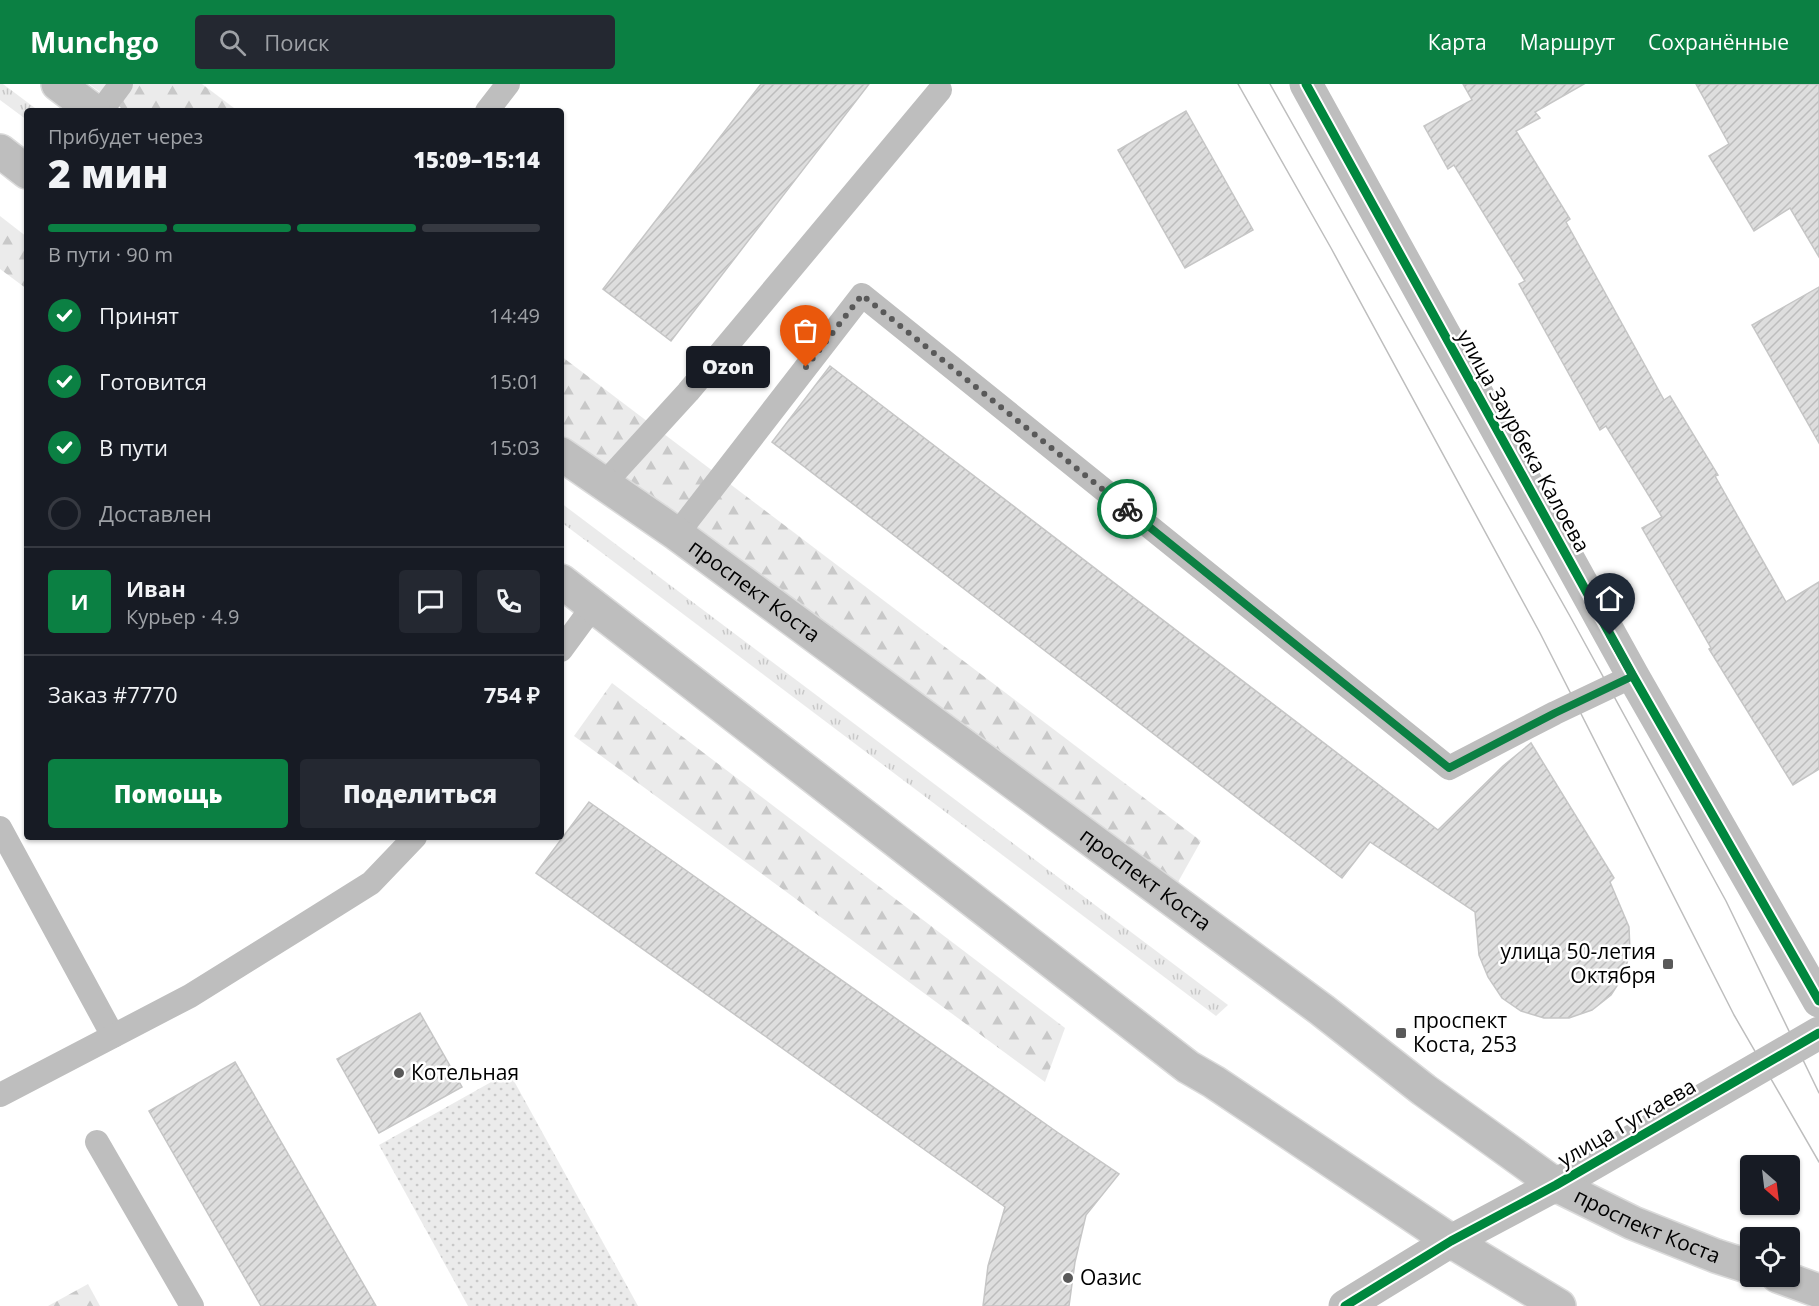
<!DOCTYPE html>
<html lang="ru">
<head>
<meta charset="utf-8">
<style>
  body { margin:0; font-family:"Open Sans",sans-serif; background:#242831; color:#f1f3f6; height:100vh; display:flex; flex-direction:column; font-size:22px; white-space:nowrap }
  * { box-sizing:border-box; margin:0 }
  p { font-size:20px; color:#9ea1a6 }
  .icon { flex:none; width:33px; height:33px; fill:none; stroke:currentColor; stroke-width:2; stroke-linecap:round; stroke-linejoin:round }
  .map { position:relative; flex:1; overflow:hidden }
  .drawer { position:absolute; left:24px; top:24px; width:540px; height:732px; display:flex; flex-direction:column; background:#171b24; border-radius:6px; box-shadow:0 2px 4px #0004 }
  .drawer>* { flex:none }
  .needle { width:39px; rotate:152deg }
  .fabs { position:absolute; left:1740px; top:1071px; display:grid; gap:12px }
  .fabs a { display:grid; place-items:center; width:60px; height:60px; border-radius:6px; background:#171b24; box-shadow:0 2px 4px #0004; font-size:30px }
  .pin { position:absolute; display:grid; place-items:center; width:51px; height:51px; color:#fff; margin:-62px -26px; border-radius:50% 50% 50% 0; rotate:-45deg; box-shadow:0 0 6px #0007 }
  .pin .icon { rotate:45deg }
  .courier { position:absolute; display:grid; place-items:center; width:60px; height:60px; margin:-30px; border:4px solid #0b8043; border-radius:50%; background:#fff; color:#222; box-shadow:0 2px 8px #0007 }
  .bubble { position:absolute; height:42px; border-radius:6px; background:#171b24; box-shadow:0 2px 4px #0004; font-size:20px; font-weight:800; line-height:42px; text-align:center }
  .headline em { font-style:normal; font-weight:800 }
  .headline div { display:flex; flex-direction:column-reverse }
  .headline { display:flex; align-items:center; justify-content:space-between; height:102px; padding:0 24px }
  h1 { font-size:39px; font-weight:800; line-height:45px }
  .bar { display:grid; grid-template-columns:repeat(4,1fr); gap:9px 6px; align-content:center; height:72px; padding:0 24px }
  .bar i { height:8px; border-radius:4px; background:#363941 }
  .bar .on { background:#0b8043 }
  .bar p { grid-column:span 4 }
  .line { display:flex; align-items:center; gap:15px; padding:0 24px; border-top:2px solid #363941 }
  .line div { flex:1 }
  .round { display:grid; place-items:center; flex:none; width:63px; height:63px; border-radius:6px; background:#242831 }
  ol { padding:0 24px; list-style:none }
  li { display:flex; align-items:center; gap:18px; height:66px }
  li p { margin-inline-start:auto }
  li .icon { padding:6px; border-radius:50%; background:#0b8043; color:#fff; stroke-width:4 }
  li:last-child { color:#9ea1a6 }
  li i { width:33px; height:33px; border:3px solid #363941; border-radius:50% }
  .cta { display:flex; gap:12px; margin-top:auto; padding:12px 24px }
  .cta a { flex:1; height:69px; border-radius:6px; background:#0b8043; color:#fff; font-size:24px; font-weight:800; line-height:69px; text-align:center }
  .cta a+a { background:#242831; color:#f1f3f6 }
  header { display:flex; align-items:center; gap:36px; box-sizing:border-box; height:84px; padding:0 30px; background:#0b8043; color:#fff }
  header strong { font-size:28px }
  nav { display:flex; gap:33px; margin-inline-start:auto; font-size:21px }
  .search { width:420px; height:54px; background:#242831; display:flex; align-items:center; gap:15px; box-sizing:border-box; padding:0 21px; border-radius:6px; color:#9ea1a6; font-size:22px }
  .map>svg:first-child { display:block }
  .grass { fill:url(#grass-tufts) }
  .forest { fill:url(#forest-firs) }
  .park { fill:url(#park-dots) }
  .building { fill:url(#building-hatch); stroke:#c6c6c6; stroke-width:1.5 }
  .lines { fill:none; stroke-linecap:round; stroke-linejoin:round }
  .primary-casing { stroke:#dbdbdb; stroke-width:36 }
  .service { stroke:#bebebe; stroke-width:24 }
  .minor { stroke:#bebebe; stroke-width:33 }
  .tertiary { stroke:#bebebe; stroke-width:33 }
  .primary { stroke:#bebebe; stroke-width:33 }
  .tram { stroke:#bebebe; stroke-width:1.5 }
  .cycleway-casing { stroke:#fff; stroke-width:13 }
  .cycleway { stroke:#00873e; stroke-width:9 }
  .done { stroke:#595959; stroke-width:6; stroke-dasharray:0 10.8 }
  .route { stroke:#0b8043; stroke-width:8 }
  .poi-dot { fill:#595959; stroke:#fff; stroke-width:2 }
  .labels { text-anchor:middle; stroke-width:5; stroke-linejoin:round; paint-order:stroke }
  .street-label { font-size:21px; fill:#000; stroke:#fff }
  .poi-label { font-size:21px; fill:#000; stroke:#fff; text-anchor:start }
</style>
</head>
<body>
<header>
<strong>Munchgo</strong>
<div class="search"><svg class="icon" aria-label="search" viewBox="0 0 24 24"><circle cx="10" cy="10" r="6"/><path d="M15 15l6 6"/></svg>Поиск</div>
<nav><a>Карта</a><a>Маршрут</a><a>Сохранённые</a></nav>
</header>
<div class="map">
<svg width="1819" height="1222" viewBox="0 0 1819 1222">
  <defs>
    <pattern id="grass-tufts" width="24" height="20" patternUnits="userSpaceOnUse" patternTransform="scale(1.5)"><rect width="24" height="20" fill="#ebebeb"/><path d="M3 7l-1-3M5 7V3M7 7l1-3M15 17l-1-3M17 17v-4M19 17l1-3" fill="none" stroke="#c8c8c8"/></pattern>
    <pattern id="forest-firs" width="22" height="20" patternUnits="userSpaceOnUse" patternTransform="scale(1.5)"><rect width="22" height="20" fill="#ebebeb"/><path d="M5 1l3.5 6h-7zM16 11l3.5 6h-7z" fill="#c8c8c8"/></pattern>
    <pattern id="park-dots" width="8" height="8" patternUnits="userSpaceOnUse" patternTransform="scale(1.5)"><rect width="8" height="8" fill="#ebebeb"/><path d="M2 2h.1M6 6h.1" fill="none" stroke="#c8c8c8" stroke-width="1.8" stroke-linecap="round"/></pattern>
    <pattern id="building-hatch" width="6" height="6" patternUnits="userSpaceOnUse" patternTransform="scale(1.5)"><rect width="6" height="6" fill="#dedede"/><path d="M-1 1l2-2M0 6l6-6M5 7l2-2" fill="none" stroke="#bdbdbd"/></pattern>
  </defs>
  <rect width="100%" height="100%" fill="#fff"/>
  <g class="grass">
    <polygon points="0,0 3,0 39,27 27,27 27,36 0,16"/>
    <polygon points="561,419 1228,921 1216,932 561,438"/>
  </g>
  <g class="forest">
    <polygon points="89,0 202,0 238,27 125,27"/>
    <polygon points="0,132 27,153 27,205 0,185"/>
    <polygon points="561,272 1201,757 1169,814 561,356"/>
    <polygon points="612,599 1065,944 1045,998 574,652"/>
    <polygon points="88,1200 100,1222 48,1222"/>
  </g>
  <polygon class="park" points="509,988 638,1222 468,1222 379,1061"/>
  <g class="building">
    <polygon points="761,0 869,0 671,257 603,205"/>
    <polygon points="1463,0 1584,0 1535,28 1540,34 1516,47 1570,135 1566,138 1664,316 1670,312 1718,391 1715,392 1786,518 1819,498 1819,685 1793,701 1709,565 1711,564 1642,444 1662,433 1606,342 1600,346 1519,200 1525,197 1454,81 1448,85 1424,42 1472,16"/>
    <polygon points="1696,0 1819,0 1819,173 1790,124 1754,147 1709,72 1729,60"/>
    <polygon points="1186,27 1253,146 1185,184 1118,66"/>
    <polygon points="1819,203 1819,359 1752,241"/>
    <polygon points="830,282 1438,746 1503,682 1531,659 1614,794 1610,798 1629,843 1630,867 1624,891 1611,911 1592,926 1569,934 1544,934 1521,927 1502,914 1488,893 1479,871 1475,828 1370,758 1342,794 772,358"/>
    <polygon points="589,718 1057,1048 1119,1090 1086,1131 1075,1178 1069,1222 983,1222 988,1182 1005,1123 536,789"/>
    <polygon points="420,929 462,1003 379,1049 337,975"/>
    <polygon points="235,978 376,1222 261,1222 149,1027"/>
  </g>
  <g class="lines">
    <defs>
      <g id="primary">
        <polyline points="58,0 94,27"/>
        <polyline points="0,67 27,88"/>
        <path id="s1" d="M 561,370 L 677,450 L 1322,926 L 1424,1006 L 1556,1101 L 1633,1139 L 1716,1172 L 1750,1183"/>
        <polyline points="561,497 1188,983 1214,998 1451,1157 1559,1222"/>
        <polyline points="1778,1192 1819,1207"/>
      </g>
    </defs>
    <use href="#primary" class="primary-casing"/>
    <g class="service">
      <polyline points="101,27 121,0"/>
      <polyline points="487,27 508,0"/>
      <polyline points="603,401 688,308 940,6"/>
      <polyline points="677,450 862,211 1449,684 1555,629 1633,592"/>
      <polyline points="561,566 594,521"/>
      <polyline points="0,744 113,952"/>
      <polyline points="0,1011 190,912 304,841 371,799 415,753"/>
      <polyline points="97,1058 192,1222"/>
    </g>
    <polyline class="minor" points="1306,0 1633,592 1819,917"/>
    <polyline class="tertiary" points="1345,1222 1451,1157 1556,1101 1819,949"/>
    <use href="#primary" class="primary"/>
    <g class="tram">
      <polyline points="1238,0 1331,164 1540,549 1734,931 1819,1078"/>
      <polyline points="1270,0 1571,534 1726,817 1819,1009"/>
    </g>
    <defs>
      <g id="cycleway">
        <polyline points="1306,0 1633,592 1819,917"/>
        <polyline points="1345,1222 1451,1157 1556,1101 1819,949"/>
      </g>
    </defs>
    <use href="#cycleway" class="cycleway-casing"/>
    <use href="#cycleway" class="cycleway"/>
  </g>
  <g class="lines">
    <polyline class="done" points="806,283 862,211 1127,425"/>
    <polyline class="route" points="1127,425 1449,684 1555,629 1633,592 1610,551"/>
  </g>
  <g class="poi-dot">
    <rect x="1662" y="874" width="12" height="12" rx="3"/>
    <rect x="1395" y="943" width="12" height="12" rx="3"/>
    <circle cx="399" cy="989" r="6"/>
    <circle cx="1068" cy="1194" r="6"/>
  </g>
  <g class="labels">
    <g class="street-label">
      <text transform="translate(1523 357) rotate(61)" y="7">улица Заурбека Калоева</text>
      <text dy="7" stroke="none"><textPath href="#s1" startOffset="237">проспект Коста</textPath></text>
      <text dy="7" stroke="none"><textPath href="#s1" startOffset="723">проспект Коста</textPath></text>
      <text transform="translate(1627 1039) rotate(-30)" y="7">улица Гугкаева</text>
      <text dy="7" stroke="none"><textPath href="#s1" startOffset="1335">проспект Коста</textPath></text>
    </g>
    <g class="poi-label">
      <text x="1656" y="875" text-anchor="end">улица 50-летия<tspan x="1656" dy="24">Октября</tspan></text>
      <text x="1413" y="944">проспект<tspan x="1413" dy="24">Коста, 253</tspan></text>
      <text x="411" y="996">Котельная</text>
      <text x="1080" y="1201">Оазис</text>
    </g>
  </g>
</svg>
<div class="fabs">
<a><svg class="needle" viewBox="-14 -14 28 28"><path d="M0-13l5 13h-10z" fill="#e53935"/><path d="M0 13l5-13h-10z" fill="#9ea1a6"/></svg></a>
<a><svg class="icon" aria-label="locate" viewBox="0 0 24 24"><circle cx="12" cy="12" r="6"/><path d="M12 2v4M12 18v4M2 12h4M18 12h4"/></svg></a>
</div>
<div class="pin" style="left:806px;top:283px;background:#ea580c"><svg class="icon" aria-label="bag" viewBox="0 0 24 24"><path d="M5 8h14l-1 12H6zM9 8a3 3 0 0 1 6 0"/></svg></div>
<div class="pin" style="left:1610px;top:551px;background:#1f2937"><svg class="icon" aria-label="home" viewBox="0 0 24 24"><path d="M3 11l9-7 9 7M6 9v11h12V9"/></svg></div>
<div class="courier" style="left:1127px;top:425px"><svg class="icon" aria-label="bike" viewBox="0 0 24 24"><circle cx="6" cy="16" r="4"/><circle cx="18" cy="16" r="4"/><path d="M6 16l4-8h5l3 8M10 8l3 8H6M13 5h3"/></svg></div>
<div class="bubble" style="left:686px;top:262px;width:84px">Ozon</div>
<section class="drawer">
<div class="headline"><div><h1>2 мин</h1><p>Прибудет через</p></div><em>15:09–15:14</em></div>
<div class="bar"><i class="on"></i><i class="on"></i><i class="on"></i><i></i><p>В пути · 90 m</p></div>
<ol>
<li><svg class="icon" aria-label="check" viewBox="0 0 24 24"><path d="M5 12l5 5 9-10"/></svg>Принят<p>14:49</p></li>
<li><svg class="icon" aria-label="check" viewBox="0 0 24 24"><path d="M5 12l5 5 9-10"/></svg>Готовится<p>15:01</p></li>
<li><svg class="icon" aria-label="check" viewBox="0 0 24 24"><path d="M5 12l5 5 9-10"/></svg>В пути<p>15:03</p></li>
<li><i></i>Доставлен</li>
</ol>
<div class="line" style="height:108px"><b class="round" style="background:#0b8043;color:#fff">И</b><div><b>Иван</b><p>Курьер · 4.9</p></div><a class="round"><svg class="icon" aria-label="chat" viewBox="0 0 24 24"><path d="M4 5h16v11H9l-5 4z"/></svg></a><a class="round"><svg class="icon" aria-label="phone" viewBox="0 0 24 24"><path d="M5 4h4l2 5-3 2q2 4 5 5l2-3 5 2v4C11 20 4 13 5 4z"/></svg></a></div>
<div class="line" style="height:78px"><div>Заказ #7770</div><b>754 ₽</b></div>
<div class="cta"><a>Помощь</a><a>Поделиться</a></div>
</section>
</div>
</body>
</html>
